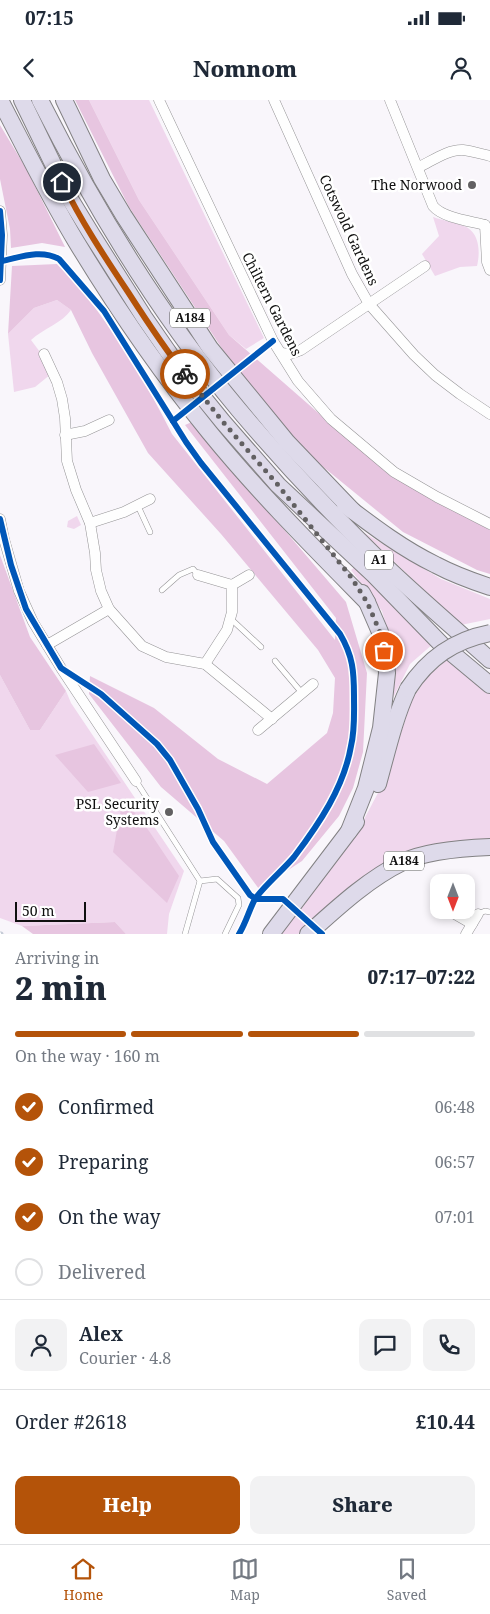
<!DOCTYPE html>
<html lang="en">
<head>
<meta charset="utf-8">
<style>
  body { margin:0; font-family:"Noto Serif",serif; background:#f2f2f3; color:#1f2937; height:100vh; display:flex; flex-direction:column; font-size:19px; white-space:nowrap }
  * { box-sizing:border-box; margin:0 }
  p { font-size:16px; color:#747a83 }
  .icon { flex:none; width:28px; height:28px; fill:none; stroke:currentColor; stroke-width:2; stroke-linecap:round; stroke-linejoin:round }
  .map { position:relative; height:834px; overflow:hidden }
  .drawer { display:flex; flex-direction:column; background:#fff; flex:1 }
  .drawer>* { flex:none }
  .needle { width:32px; rotate:180deg }
  .fabs { position:absolute; left:430px; top:774px; display:grid; gap:10px }
  .fabs a { display:grid; place-items:center; width:45px; height:45px; border-radius:10px; background:#fff; box-shadow:0 2px 8px #0003; font-size:25px }
  .scale { position:absolute; left:15px; bottom:12px; width:71px; box-sizing:border-box; padding-left:5px; border:2px solid #101010; border-top:0; font-size:14px; line-height:18px; white-space:nowrap; color:#101010; -webkit-text-stroke:4px #fff; paint-order:stroke }
  .pin { position:absolute; display:grid; place-items:center; width:42px; height:42px; color:#fff; margin:-21px; border:2px solid #fff; border-radius:50%; box-shadow:0 1px 5px #0007 }
  .courier { position:absolute; display:grid; place-items:center; width:50px; height:50px; margin:-25px; border:4px solid #b45309; border-radius:50%; background:#fff; color:#222; box-shadow:0 1px 6px #0007 }
  .head em { font-style:normal; font-weight:800 }
  .head div { display:flex; flex-direction:column-reverse }
  .head { display:flex; align-items:center; justify-content:space-between; height:85px; padding:0 15px }
  h1 { font-size:32px; font-weight:800; line-height:38px }
  .bar { display:grid; grid-template-columns:repeat(4,1fr); gap:8px 5px; align-content:center; height:60px; padding:0 15px }
  .bar i { height:6px; border-radius:4px; background:#e0e1e3 }
  .bar .active { background:#b45309 }
  .bar p { grid-column:span 4 }
  .line { display:flex; align-items:center; gap:12px; padding:0 15px; border-top:1px solid #e0e1e3 }
  .line div { flex:1 }
  .round { display:grid; place-items:center; flex:none; width:52px; height:52px; border-radius:10px; background:#f2f2f3 }
  ol { padding:0 15px; list-style:none }
  li { display:flex; align-items:center; gap:15px; height:55px }
  li p { margin-inline-start:auto }
  li .icon { padding:5px; border-radius:50%; background:#b45309; color:#fff; stroke-width:4 }
  li:last-child { color:#747a83 }
  li i { width:28px; height:28px; border:2px solid #e0e1e3; border-radius:50% }
  .action { display:flex; gap:10px; margin-top:auto; padding:10px 15px }
  .action a { flex:1; height:58px; border-radius:10px; background:#b45309; color:#fff; font-size:20px; font-weight:800; line-height:58px; text-align:center }
  .action a+a { background:#f2f2f3; color:#1f2937 }
  .status { display:flex; justify-content:space-between; align-items:center; height:35px; padding:0 25px; background:#fff; direction:ltr }
  .status svg { height:14px; fill:currentColor }
  header { display:flex; justify-content:space-between; align-items:center; height:65px; padding:0 15px; background:#fff; font-size:22px; font-weight:800 }
  .menu { display:flex; justify-content:space-around; align-items:center; height:70px; border-top:1px solid #e0e1e3; background:#fff; font-size:14px; color:#747a83 }
  .menu a { display:grid; justify-items:center; gap:2px }
  .menu .active { color:#b45309 }
  .map>svg:first-child { display:block }
  .green { fill:#f0d7ed }
  .forest { fill:#e7c5e0 }
  .lines { fill:none; stroke-linecap:round; stroke-linejoin:round }
  .service-casing { stroke:#959496; stroke-width:6 }
  .minor-casing { stroke:#959496; stroke-width:11 }
  .trunk-casing { stroke:#828183; stroke-width:18 }
  .service { stroke:#fefefe; stroke-width:5 }
  .minor { stroke:#fefefe; stroke-width:10 }
  .trunk { stroke:#dedaea; stroke-width:16 }
  .rail-casing { stroke:#c6ccd7; stroke-width:5 }
  .rail { stroke:#fff; stroke-width:3; stroke-dasharray:9; stroke-linecap:butt }
  .trunk-bridge-casing { stroke:#828183; stroke-width:18; stroke-linecap:butt }
  .trunk-bridge { stroke:#dedaea; stroke-width:16 }
  .cycleway-casing { stroke:#fff; stroke-width:9 }
  .cycleway { stroke:#0057b8; stroke-width:6 }
  .done { stroke:#626062; stroke-width:5; stroke-dasharray:0 9 }
  .route { stroke:#b45309; stroke-width:6 }
  .poi-dot { fill:#626062; stroke:#fff; stroke-width:2 }
  .labels { text-anchor:middle; stroke-width:5; stroke-linejoin:round; paint-order:stroke }
  .shield { fill:#fff; stroke:#585858; stroke-width:1 }
  .shield-label { font-size:12px; font-weight:bold; fill:#101010 }
  .poi-label { font-size:14px; fill:#101010; stroke:#fff; text-anchor:end }
  .street-label { font-size:14px; fill:#101010; stroke:#fff }
</style>
</head>
<body>
<div class="status"><b>07:15</b><svg viewBox="0 0 49 12"><path d="M0 12V9h3v3zM5 12V6h3v6zM10 12V3h3v9zM15 12V0h3v12zM26 1h20v11H26zM47 4h2v5h-2z"/></svg></div>
<header><svg class="icon" aria-label="back" viewBox="0 0 24 24"><path d="M15 5l-7 7 7 7"/></svg>Nomnom<svg class="icon" aria-label="person" viewBox="0 0 24 24"><circle cx="12" cy="8" r="4"/><path d="M4 21q1-7 8-7t8 7"/></svg></header>
<div class="map">
<svg width="490" height="834" viewBox="0 0 490 834">
  <rect width="100%" height="100%" fill="#f9f6fb"/>
  <g class="green">
    <polygon points="89,0 149,0 264,238 246,249 229,235 139,100"/>
    <path d="M 433,117 C 441,120 462,124 468,128 C 480,136 480,154 477,166 L 460,167 L 435,176 L 422,154 L 439,136 Z"/>
    <path d="M 57,200 L 71,210 C 62,223 43,229 31,240 L 40,252 L 51,274 L 35,287 L 14,292 L 8,234 L 34,208 Z"/>
    <polygon points="77,416 81,425 74,429 67,427 68,421"/>
    <polygon points="363,432 441,479 490,499 490,519 461,525"/>
    <polygon points="355,467 434,543 410,564 390,604 392,584 391,542 382,511 351,470"/>
    <polygon points="448,559 490,594 490,739 357,782 298,834 279,834 361,725 387,676 412,599 428,576"/>
    <polygon points="0,575 30,630 40,630 66,591 71,603 184,771 169,814 167,834 126,834 115,822 22,826 0,818"/>
  </g>
  <g class="forest">
    <polygon points="75,0 89,0 139,100 229,235 387,373 490,430 490,474 477,470 403,432 300,348 240,276 129,107"/>
    <polygon points="0,25 27,70 65,147 42,143 11,148 10,129 0,79"/>
    <path d="M 57,164 C 67,174 77,185 86,196 C 119,238 148,286 172,334 L 335,540 L 336,518 L 185,325 L 192,322 L 346,502 L 367,573 L 363,652 L 353,688 L 339,716 L 302,761 L 259,789 L 224,741 L 161,687 L 89,594 L 90,576 L 154,608 L 218,659 L 267,684 L 327,633 L 333,613 L 335,578 L 318,550 L 221,434 L 148,353 L 92,253 L 71,210 L 57,200 L 34,208 L 8,234 L 12,166 Z"/>
    <polygon points="0,455 30,537 66,591 40,630 30,630 0,575"/>
    <polygon points="94,644 121,683 88,692 55,655"/>
    <polygon points="123,698 149,731 179,776 167,803 113,752"/>
    <polygon points="115,822 126,834 33,834 22,826"/>
  </g>
  <g class="lines">
    <defs>
      <g id="service">
        <polyline points="138,406 150,432"/>
        <polyline points="162,490 179,475 193,469 198,475"/>
        <polyline points="231,519 261,547"/>
        <polyline points="275,561 302,593"/>
        <polyline points="136,681 200,781 185,834"/>
        <polyline points="200,781 217,779 238,798 239,805 225,834"/>
        <polyline points="466,804 470,797"/>
        <polyline points="478,814 485,811 490,812"/>
      </g>
      <g id="minor">
        <polyline points="159,0 273,241 298,281 331,319 394,372 437,397 490,424"/>
        <polyline points="274,0 352,174 369,204 414,255 435,275 460,294 490,314"/>
        <path d="M 390,0 L 433,106 C 443,118 470,121 485,125"/>
        <path d="M 419,67 C 432,61 448,49 463,50 C 472,51 481,54 490,56"/>
        <polyline points="0,111 2,135 0,180"/>
        <polyline points="485,125 487,162 490,170"/>
        <polyline points="281,253 290,254 301,250 425,166"/>
        <polyline points="44,254 57,282 62,299 65,318 67,361 76,390 90,423 95,453 96,470 101,491 109,509 142,546 166,557 205,564 272,619"/>
        <polyline points="65,335 85,331 109,320"/>
        <polyline points="0,419 4,439 19,491 33,522 61,568 136,681"/>
        <polyline points="90,423 124,412 150,399"/>
        <polyline points="198,475 232,485 232,512 227,530 205,564"/>
        <polyline points="232,485 249,475"/>
        <polyline points="47,545 109,509"/>
        <polyline points="258,630 313,584"/>
        <polyline points="453,813 472,824 466,834"/>
        <polyline points="472,824 478,814"/>
      </g>
      <g id="trunk">
        <path d="M 0,0 C 25,48 49,97 77,143 C 117,209 161,273 210,333 C 258,392 313,447 367,502"/>
        <polyline points="22,0 70,99 92,135 144,217 180,269 223,322 278,385 374,475 442,545 490,585"/>
        <path d="M 40,0 C 95,109 161,217 239,310 C 283,362 330,412 378,459 C 414,494 453,527 490,560"/>
        <polyline points="64,0 102,79 124,116 210,248 287,342 353,411"/>
        <path d="M 345,405 C 374,427 403,449 436,465 C 453,474 472,481 490,487"/>
        <path d="M 378,684 C 387,652 394,619 408,589"/>
        <polyline points="349,731 366,688 381,628 387,573 385,551 380,532 367,502 362,493"/>
        <polyline points="271,834 356,722"/>
        <path d="M 308,834 C 337,808 368,779 403,762 C 425,751 465,748 490,747"/>
      </g>
    </defs>
    <use href="#service" class="service-casing"/>
    <use href="#minor" class="minor-casing"/>
    <use href="#trunk" class="trunk-casing"/>
    <use href="#service" class="service"/>
    <use href="#minor" class="minor"/>
    <use href="#trunk" class="trunk"/>
    <defs>
      <polyline id="rail" points="0,834 1,834"/>
    </defs>
    <use href="#rail" class="rail-casing"/>
    <use href="#rail" class="rail"/>
    <defs>
      <path id="trunk-bridge" d="M 408,589 C 428,558 454,540 490,533"/>
    </defs>
    <use href="#trunk-bridge" class="trunk-bridge-casing"/>
    <use href="#trunk-bridge" class="trunk-bridge"/>
    <defs>
      <g id="cycleway">
        <polyline points="0,111 2,135 0,180"/>
        <path d="M 2,161 C 21,157 41,149 59,159 L 104,211 L 186,342 L 201,363 L 340,534 C 353,556 354,572 354,596 C 354,613 355,630 351,646 C 344,687 319,724 294,757 C 283,770 264,786 255,799 C 249,810 246,823 239,834"/>
        <polyline points="173,321 273,241"/>
        <polyline points="0,419 11,465 26,509 61,568 101,594 157,644 170,660 198,709 213,742 250,795 256,799 283,799 322,834"/>
      </g>
    </defs>
    <use href="#cycleway" class="cycleway-casing"/>
    <use href="#cycleway" class="cycleway"/>
  </g>
  <g class="lines">
    <polyline class="done" points="185,274 223,322 278,385 351,477 367,502 380,532 384,551"/>
    <path class="route" d="M 62,82 C 81,121 104,156 128,192 C 146,220 164,248 185,274"/>
  </g>
  <g class="poi-dot">
    <circle cx="472" cy="85" r="5"/>
    <circle cx="169" cy="712" r="5"/>
  </g>
  <g class="labels">
    <g class="shield">
      <rect x="170" y="208.5" width="40" height="19" rx="4"/>
      <rect x="365" y="450.5" width="28" height="19" rx="4"/>
      <rect x="384" y="751.5" width="40" height="19" rx="4"/>
    </g>
    <g class="shield-label">
      <text x="190" y="222">A184</text>
      <text x="379" y="464">A1</text>
      <text x="404" y="765">A184</text>
    </g>
    <g class="poi-label">
      <text x="462" y="90">The Norwood</text>
      <text x="159" y="709">PSL Security<tspan x="159" dy="16">Systems</tspan></text>
    </g>
    <g class="street-label">
      <text transform="translate(349 130) rotate(65)" y="5">Cotswold Gardens</text>
      <text transform="translate(272 204) rotate(63)" y="5">Chiltern Gardens</text>
    </g>
  </g>
</svg>
<div class="fabs">
<a><svg class="needle" viewBox="-14 -14 28 28"><path d="M0-13l5 13h-10z" fill="#e53935"/><path d="M0 13l5-13h-10z" fill="#747a83"/></svg></a>
</div>
<div class="scale">50 m</div>
<div class="pin" style="left:384px;top:551px;background:#ea580c"><svg class="icon" aria-label="bag" viewBox="0 0 24 24"><path d="M5 8h14l-1 12H6zM9 8a3 3 0 0 1 6 0"/></svg></div>
<div class="pin" style="left:62px;top:82px;background:#1f2937"><svg class="icon" aria-label="home" viewBox="0 0 24 24"><path d="M3 11l9-7 9 7M6 9v11h12V9"/></svg></div>
<div class="courier" style="left:185px;top:274px"><svg class="icon" aria-label="bike" viewBox="0 0 24 24"><circle cx="6" cy="16" r="4"/><circle cx="18" cy="16" r="4"/><path d="M6 16l4-8h5l3 8M10 8l3 8H6M13 5h3"/></svg></div>
</div>
<section class="drawer">
<div class="head"><div><h1>2 min</h1><p>Arriving in</p></div><em>07:17–07:22</em></div>
<div class="bar"><i class="active"></i><i class="active"></i><i class="active"></i><i></i><p>On the way · 160 m</p></div>
<ol>
<li><svg class="icon" aria-label="check" viewBox="0 0 24 24"><path d="M5 12l5 5 9-10"/></svg>Confirmed<p>06:48</p></li>
<li><svg class="icon" aria-label="check" viewBox="0 0 24 24"><path d="M5 12l5 5 9-10"/></svg>Preparing<p>06:57</p></li>
<li><svg class="icon" aria-label="check" viewBox="0 0 24 24"><path d="M5 12l5 5 9-10"/></svg>On the way<p>07:01</p></li>
<li><i></i>Delivered</li>
</ol>
<div class="line" style="height:90px"><a class="round"><svg class="icon" aria-label="person" viewBox="0 0 24 24"><circle cx="12" cy="8" r="4"/><path d="M4 21q1-7 8-7t8 7"/></svg></a><div><b>Alex</b><p>Courier · 4.8</p></div><a class="round"><svg class="icon" aria-label="chat" viewBox="0 0 24 24"><path d="M4 5h16v11H9l-5 4z"/></svg></a><a class="round"><svg class="icon" aria-label="phone" viewBox="0 0 24 24"><path d="M5 4h4l2 5-3 2q2 4 5 5l2-3 5 2v4C11 20 4 13 5 4z"/></svg></a></div>
<div class="line" style="height:65px"><div>Order #2618</div><b>£10.44</b></div>
<div class="action"><a>Help</a><a>Share</a></div>
</section>
<nav class="menu">
<a class="active"><svg class="icon" aria-label="home" viewBox="0 0 24 24"><path d="M3 11l9-7 9 7M6 9v11h12V9"/></svg>Home</a>
<a><svg class="icon" aria-label="map" viewBox="0 0 24 24"><path d="M3 6l6-2 6 2 6-2v14l-6 2-6-2-6 2zM9 4v14M15 6v14"/></svg>Map</a>
<a><svg class="icon" aria-label="saved" viewBox="0 0 24 24"><path d="M7 4h10v16l-5-4-5 4z"/></svg>Saved</a>
</nav>
</body>
</html>
